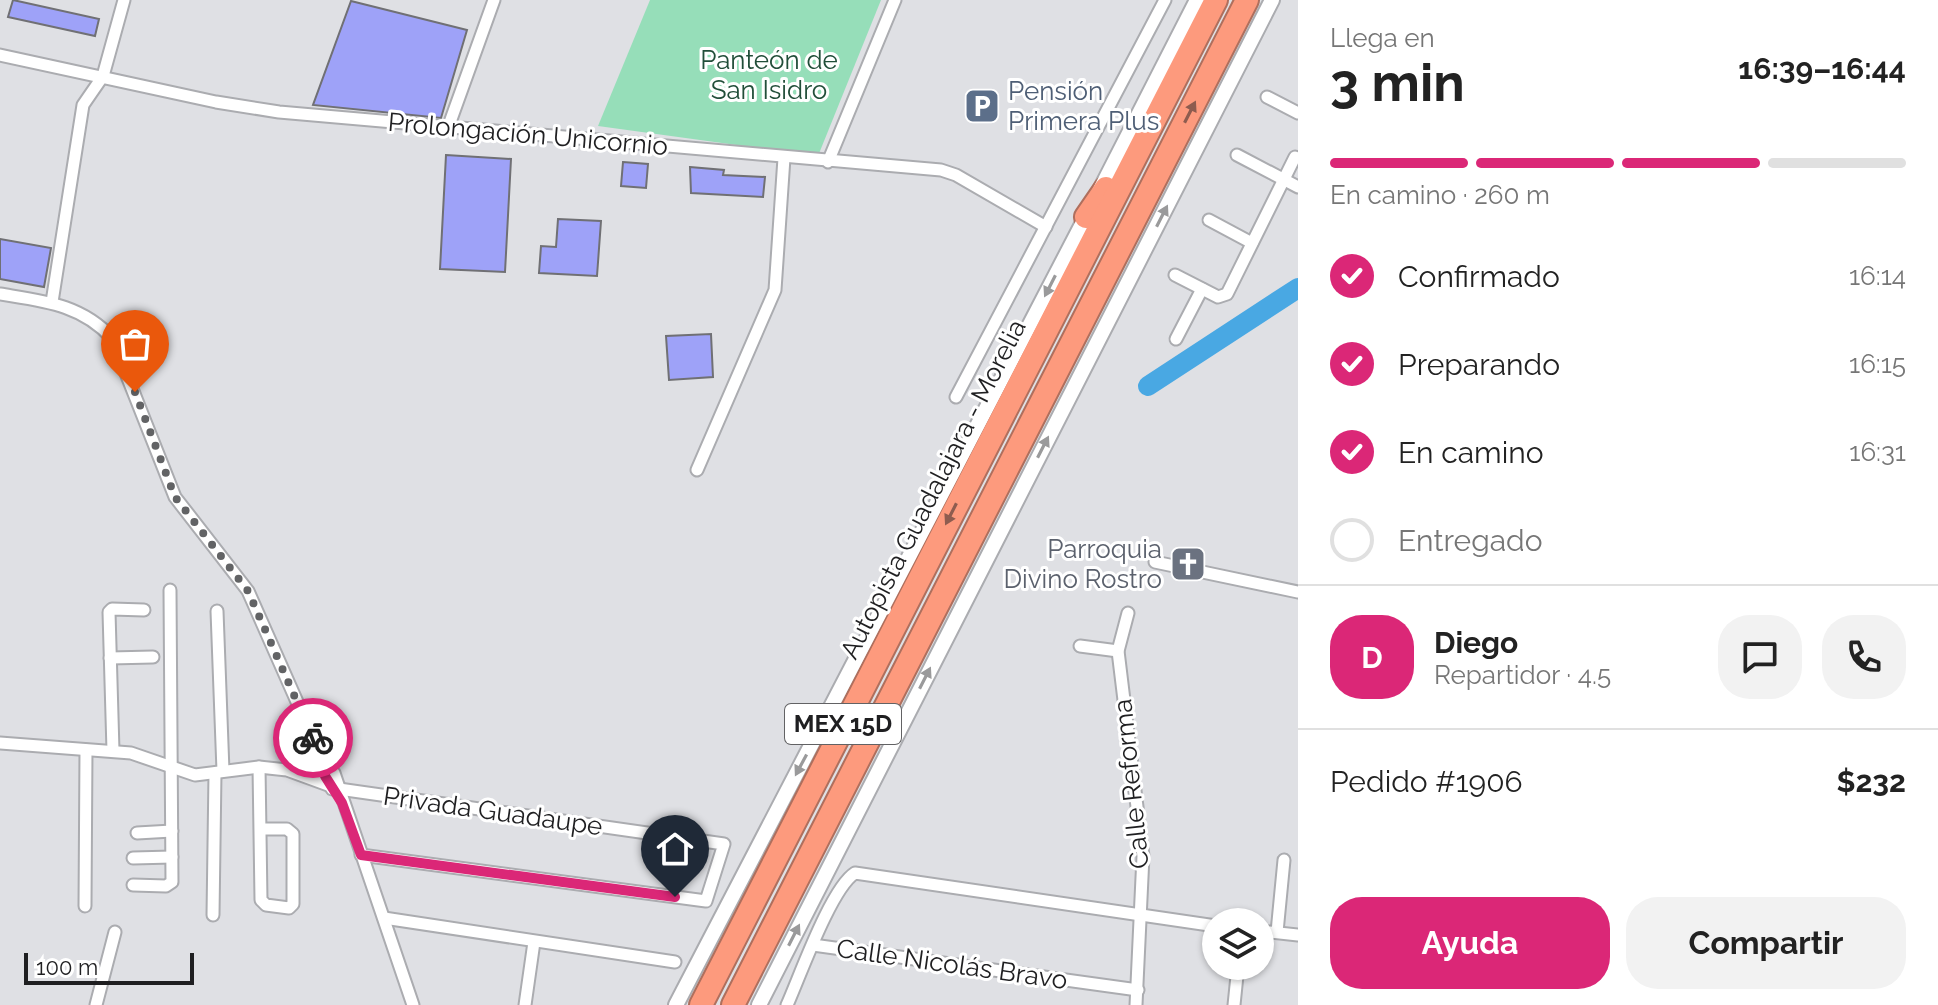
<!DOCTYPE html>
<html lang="es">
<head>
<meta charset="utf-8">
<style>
  body { margin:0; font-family:Raleway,sans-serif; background:#f2f2f2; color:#222; height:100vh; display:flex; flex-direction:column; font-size:30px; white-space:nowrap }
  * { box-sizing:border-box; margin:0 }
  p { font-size:26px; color:#767676 }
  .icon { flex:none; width:44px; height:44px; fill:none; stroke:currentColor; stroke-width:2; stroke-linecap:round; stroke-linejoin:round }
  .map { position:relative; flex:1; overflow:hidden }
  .drawer { display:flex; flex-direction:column; background:#fff; width:640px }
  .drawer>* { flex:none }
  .fabs { position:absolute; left:1202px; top:908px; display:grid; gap:16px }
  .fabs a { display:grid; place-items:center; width:72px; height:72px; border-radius:50%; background:#fff; box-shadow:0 2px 6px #0004; font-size:40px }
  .scale { position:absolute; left:24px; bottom:20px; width:170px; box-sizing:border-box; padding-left:8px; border:4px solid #1f1f21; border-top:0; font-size:22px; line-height:28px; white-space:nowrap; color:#1f1f21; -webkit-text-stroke:6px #fff; paint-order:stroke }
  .pin { position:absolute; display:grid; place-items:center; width:68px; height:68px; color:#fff; margin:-82px -34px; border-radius:50% 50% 50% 0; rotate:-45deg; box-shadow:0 0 8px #0007 }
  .pin .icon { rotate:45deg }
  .courier { position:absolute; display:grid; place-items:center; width:80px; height:80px; margin:-40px; border:6px solid #db2777; border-radius:50%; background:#fff; color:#222; box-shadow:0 2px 10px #0007 }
  .headline em { font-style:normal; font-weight:700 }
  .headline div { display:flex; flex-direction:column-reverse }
  .headline { display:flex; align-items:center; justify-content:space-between; height:136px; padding:0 32px }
  h1 { font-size:52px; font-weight:700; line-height:60px }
  .bar { display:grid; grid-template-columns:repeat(4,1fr); gap:12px 8px; align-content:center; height:96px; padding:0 32px }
  .bar i { height:10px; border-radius:6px; background:#e0e0e0 }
  .bar .active { background:#db2777 }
  .bar p { grid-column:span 4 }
  .line { display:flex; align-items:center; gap:20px; padding:0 32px; border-top:2px solid #e0e0e0 }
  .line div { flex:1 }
  .round { display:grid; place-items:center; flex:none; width:84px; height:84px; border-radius:32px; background:#f2f2f2 }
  ol { padding:0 32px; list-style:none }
  li { display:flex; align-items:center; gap:24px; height:88px }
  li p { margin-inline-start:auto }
  li .icon { padding:8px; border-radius:50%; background:#db2777; color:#fff; stroke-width:4 }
  li:last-child { color:#767676 }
  li i { width:44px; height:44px; border:4px solid #e0e0e0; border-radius:50% }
  .cta { display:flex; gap:16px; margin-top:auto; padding:16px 32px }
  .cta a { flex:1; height:92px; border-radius:32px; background:#db2777; color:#fff; font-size:32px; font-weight:700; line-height:92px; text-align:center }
  .cta a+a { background:#f2f2f2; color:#222 }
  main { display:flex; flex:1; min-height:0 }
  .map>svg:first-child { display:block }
  .green { fill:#96deb9 }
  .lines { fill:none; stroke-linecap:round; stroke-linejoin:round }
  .river { stroke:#49a8e3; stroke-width:20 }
  .building { fill:#9ea2f8; stroke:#707074; stroke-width:2 }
  .minor-casing { stroke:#abacb0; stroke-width:15 }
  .tertiary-casing { stroke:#abacb0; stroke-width:18 }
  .motorway-casing { stroke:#af6f5d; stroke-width:26 }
  .minor { stroke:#fff; stroke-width:11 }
  .tertiary { stroke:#fff; stroke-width:14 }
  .motorway { stroke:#fd9a7d; stroke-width:22 }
  .oneway { fill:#8e5c4f }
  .oneway2 { fill:#9a9a9b }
  .done { stroke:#626365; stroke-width:8; stroke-dasharray:0 14.4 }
  .route { stroke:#db2777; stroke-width:10 }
  .labels { text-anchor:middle; stroke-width:6; stroke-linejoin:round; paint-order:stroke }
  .shield { fill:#fff; stroke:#626264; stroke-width:2 }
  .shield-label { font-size:24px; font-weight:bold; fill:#1f1f21 }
  .park-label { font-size:26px; fill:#214e39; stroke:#fff }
  .service-label { font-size:26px; fill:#4e5e75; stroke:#fff; text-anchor:start }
  .street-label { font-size:26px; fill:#1f1f21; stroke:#fff }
  .worship-label { font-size:26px; fill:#5b616d; stroke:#fff; text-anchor:end }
</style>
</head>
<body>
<main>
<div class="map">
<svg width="1298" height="1005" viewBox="0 0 1298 1005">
  <rect width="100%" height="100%" fill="#dfe0e4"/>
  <polygon class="green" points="650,0 881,0 818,156 598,126"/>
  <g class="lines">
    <polyline class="river" points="1148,386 1298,288"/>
  </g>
  <g class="building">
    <polygon points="13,0 99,19 95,36 8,17"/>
    <polygon points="351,1 467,30 441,118 313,105"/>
    <polygon points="446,155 511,159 505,272 440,269"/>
    <polygon points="623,162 648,164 646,188 621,186"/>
    <polygon points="690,167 724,170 723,175 765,177 763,197 691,193"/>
    <polygon points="558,219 601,221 597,276 539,273 541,246 556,247"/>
    <polygon points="0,239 51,248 44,287 0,279"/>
    <polygon points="711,334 713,377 669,380 666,336"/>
  </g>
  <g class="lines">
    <defs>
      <g id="minor">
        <polyline points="0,55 216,102 279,112 941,170 956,175 1046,227"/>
        <polyline points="1267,97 1298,113"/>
        <polyline points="449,125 494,0"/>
        <polyline points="1237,155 1298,187"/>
        <polyline points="828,162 895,0"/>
        <polyline points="1209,220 1252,243"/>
        <polyline points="1175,275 1218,297 1227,294 1295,157"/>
        <path d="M 0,294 C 43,301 81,304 112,338 L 175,497 L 248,591 L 321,756 L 334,773 L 413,1005"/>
        <polyline points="52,302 83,105 103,76 124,0"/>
        <polyline points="1176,339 1202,289"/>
        <polyline points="956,397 1165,0"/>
        <polyline points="697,470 775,290 784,158"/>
        <polyline points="1155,562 1298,592"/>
        <polyline points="217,611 223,771"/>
        <polyline points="1128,613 1118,651 1143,856 1136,1005"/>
        <polyline points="1080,646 1118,651"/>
        <polyline points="110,658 153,657"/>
        <polyline points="0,743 131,753 195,775 259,767 287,770 339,789 724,844 706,901 361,855"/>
        <polyline points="113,751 109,612 112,609 144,610"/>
        <polyline points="321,756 322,769 332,789"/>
        <polyline points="259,767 261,900 266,905 289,908 293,904 293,834 287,829 260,829"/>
        <polyline points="137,833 172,831"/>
        <polyline points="133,858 172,857"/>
        <polyline points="133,885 166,886 172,882 170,590"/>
        <polyline points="85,906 86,750"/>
        <polyline points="213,915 215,773"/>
        <polyline points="384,918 675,962"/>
        <polyline points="1260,931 1298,935"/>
        <polyline points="1277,932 1284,860"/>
        <polyline points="813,945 1138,990"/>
        <polyline points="96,1005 115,932"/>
        <polyline points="525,1005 534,942"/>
        <path d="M 787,1005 C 800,976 831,888 855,873 L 1216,926"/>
        <polyline points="1234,1005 1238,966"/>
      </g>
      <g id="tertiary">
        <polyline points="1099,192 1197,0"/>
        <polyline points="676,1005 1089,211"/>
        <polyline points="759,1005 1272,0"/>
      </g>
      <g id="motorway">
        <polyline points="1086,217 1106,188"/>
        <polyline points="701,1005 1216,0"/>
        <polyline points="733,1005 1247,0"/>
      </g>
    </defs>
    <use href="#minor" class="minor-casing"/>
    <use href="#tertiary" class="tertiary-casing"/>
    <use href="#motorway" class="motorway-casing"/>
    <use href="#minor" class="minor"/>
    <use href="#tertiary" class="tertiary"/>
    <use href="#motorway" class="motorway"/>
  </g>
  <defs><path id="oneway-solid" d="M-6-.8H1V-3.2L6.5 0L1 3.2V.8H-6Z" transform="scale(2)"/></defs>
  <g class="oneway">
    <use href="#oneway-solid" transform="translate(1190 112) rotate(-63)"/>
    <use href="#oneway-solid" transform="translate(951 514) rotate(117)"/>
  </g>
  <g class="oneway2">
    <use href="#oneway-solid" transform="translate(1162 216) rotate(-63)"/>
    <use href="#oneway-solid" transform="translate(1050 286) rotate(117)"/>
    <use href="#oneway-solid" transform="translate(1043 447) rotate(-63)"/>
    <use href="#oneway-solid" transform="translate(925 678) rotate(-63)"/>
    <use href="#oneway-solid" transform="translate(801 765) rotate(118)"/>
    <use href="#oneway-solid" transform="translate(794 935) rotate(-63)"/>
  </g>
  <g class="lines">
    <polyline class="done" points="135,392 175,497 248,591 313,738"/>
    <polyline class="route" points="313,738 325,776 342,803 361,855 675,897"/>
  </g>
  <defs>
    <symbol id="parking-square" viewBox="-11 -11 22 22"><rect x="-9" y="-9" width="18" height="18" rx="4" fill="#5c6f8a" stroke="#fff"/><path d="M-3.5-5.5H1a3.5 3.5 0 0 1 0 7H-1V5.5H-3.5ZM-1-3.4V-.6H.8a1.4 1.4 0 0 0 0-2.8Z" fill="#fff"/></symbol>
    <symbol id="church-square" viewBox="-11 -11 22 22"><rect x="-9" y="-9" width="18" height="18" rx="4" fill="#6b7280" stroke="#fff"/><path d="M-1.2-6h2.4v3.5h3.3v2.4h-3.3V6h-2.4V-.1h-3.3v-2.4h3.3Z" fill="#fff"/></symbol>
  </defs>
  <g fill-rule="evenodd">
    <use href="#parking-square" x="962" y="86" width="40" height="40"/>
    <use href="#church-square" x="1168" y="544" width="40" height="40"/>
  </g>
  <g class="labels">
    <rect class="shield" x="785" y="704" width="116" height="40" rx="6"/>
    <g class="shield-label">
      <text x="843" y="732">MEX 15D</text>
    </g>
    <g class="park-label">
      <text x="769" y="69">Panteón de<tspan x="769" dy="30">San Isidro</tspan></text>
    </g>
    <g class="service-label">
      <text x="1008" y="100">Pensión<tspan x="1008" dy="30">Primera Plus</tspan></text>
    </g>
    <g class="street-label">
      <text transform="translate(528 134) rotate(5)" y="9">Prolongación Unicornio</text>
      <text transform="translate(933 489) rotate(-63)" y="9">Autopista Guadalajara - Morelia</text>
      <text transform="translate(1131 784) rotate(-96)" y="9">Calle Reforma</text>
      <text transform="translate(493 811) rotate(8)" y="9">Privada Guadaupe</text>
      <text transform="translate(952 964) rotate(8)" y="9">Calle Nicolás Bravo</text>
    </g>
    <g class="worship-label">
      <text x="1162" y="558">Parroquia<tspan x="1162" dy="30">Divino Rostro</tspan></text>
    </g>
  </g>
</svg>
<div class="fabs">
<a><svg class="icon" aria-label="layers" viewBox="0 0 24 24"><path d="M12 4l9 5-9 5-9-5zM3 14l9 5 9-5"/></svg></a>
</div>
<div class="scale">100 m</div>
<div class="pin" style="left:135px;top:392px;background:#ea580c"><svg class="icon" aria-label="bag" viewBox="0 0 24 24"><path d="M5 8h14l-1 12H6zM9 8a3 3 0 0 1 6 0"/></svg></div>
<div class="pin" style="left:675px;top:897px;background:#1f2937"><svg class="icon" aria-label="home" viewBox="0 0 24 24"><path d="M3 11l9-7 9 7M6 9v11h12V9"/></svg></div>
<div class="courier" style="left:313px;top:738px"><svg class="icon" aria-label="bike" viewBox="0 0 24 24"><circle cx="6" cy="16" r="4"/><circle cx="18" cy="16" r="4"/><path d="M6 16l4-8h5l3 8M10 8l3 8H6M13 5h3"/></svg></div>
</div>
<section class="drawer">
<div class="headline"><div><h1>3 min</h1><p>Llega en</p></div><em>16:39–16:44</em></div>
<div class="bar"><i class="active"></i><i class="active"></i><i class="active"></i><i></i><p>En camino · 260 m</p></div>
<ol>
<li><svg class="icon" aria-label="check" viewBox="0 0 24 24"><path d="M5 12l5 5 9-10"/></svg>Confirmado<p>16:14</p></li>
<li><svg class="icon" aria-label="check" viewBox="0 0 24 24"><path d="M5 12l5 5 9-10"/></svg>Preparando<p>16:15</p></li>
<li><svg class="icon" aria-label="check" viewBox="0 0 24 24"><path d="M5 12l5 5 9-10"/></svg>En camino<p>16:31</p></li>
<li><i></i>Entregado</li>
</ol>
<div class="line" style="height:144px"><b class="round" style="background:#db2777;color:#fff">D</b><div><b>Diego</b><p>Repartidor · 4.5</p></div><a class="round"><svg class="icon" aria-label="chat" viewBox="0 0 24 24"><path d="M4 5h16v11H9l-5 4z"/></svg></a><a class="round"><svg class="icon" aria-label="phone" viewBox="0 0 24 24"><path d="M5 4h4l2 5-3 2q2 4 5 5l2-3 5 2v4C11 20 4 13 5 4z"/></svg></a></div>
<div class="line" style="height:104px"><div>Pedido #1906</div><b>$232</b></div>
<div class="cta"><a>Ayuda</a><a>Compartir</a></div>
</section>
</main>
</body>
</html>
